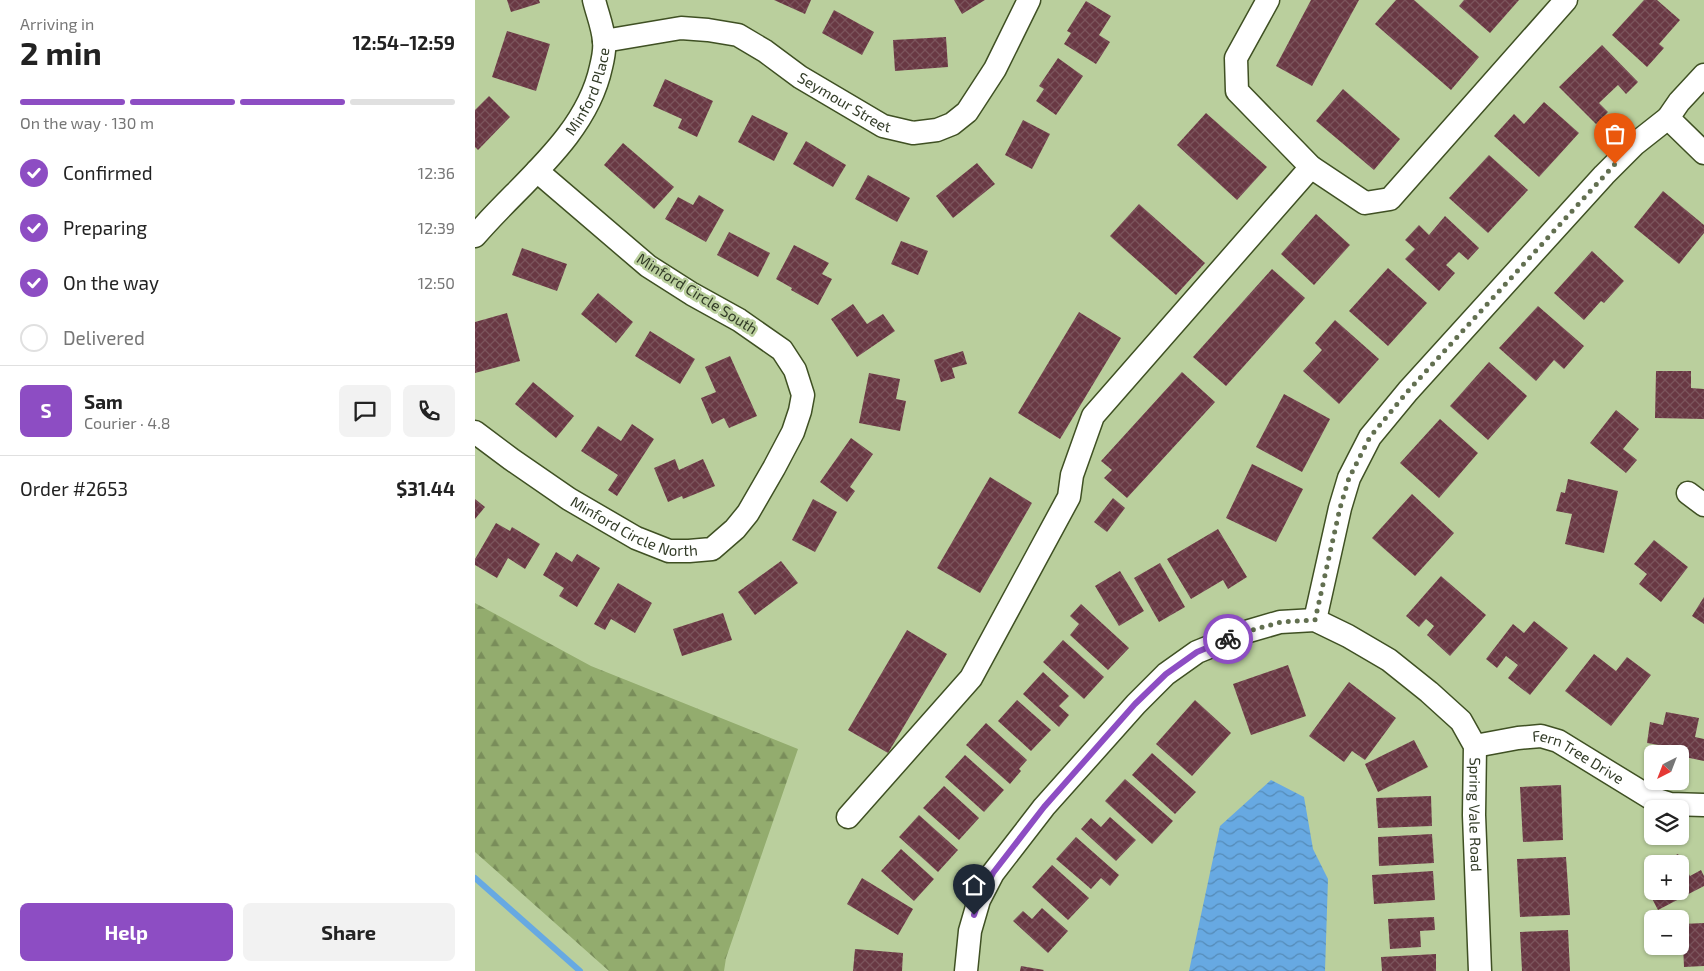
<!DOCTYPE html>
<html lang="en">
<head>
<meta charset="utf-8">
<style>
  body { margin:0; font-family:"Exo 2",sans-serif; background:#f2f2f2; color:#222; height:100vh; display:flex; flex-direction:column; font-size:19px; white-space:nowrap }
  * { box-sizing:border-box; margin:0 }
  p { font-size:16px; color:#767676 }
  .icon { flex:none; width:28px; height:28px; fill:none; stroke:currentColor; stroke-width:2; stroke-linecap:round; stroke-linejoin:round }
  .map { position:relative; flex:1; overflow:hidden }
  .side { display:flex; flex-direction:column; background:#fff; width:475px }
  .side>* { flex:none }
  .needle { width:32px; rotate:222deg }
  .tools { position:absolute; left:1169px; top:745px; display:grid; gap:10px }
  .tools a { display:grid; place-items:center; width:45px; height:45px; border-radius:8px; background:#fff; box-shadow:0 1px 4px #0004; font-size:25px }
  .pin { position:absolute; display:grid; place-items:center; width:42px; height:42px; color:#fff; margin:-51px -21px; border-radius:50% 50% 50% 0; rotate:-45deg; box-shadow:0 0 5px #0007 }
  .pin .icon { rotate:45deg }
  .courier { position:absolute; display:grid; place-items:center; width:50px; height:50px; margin:-25px; border:4px solid #8d4dc3; border-radius:50%; background:#fff; color:#222; box-shadow:0 1px 6px #0007 }
  .headline em { font-style:normal; font-weight:700 }
  .headline div { display:flex; flex-direction:column-reverse }
  .headline { display:flex; align-items:center; justify-content:space-between; height:85px; padding:0 20px }
  h1 { font-size:32px; font-weight:700; line-height:38px }
  .bar { display:grid; grid-template-columns:repeat(4,1fr); gap:8px 5px; align-content:center; height:60px; padding:0 20px }
  .bar i { height:6px; border-radius:4px; background:#e0e0e0 }
  .bar .on { background:#8d4dc3 }
  .bar p { grid-column:span 4 }
  .line { display:flex; align-items:center; gap:12px; padding:0 20px; border-top:1px solid #e0e0e0 }
  .line div { flex:1 }
  .round { display:grid; place-items:center; flex:none; width:52px; height:52px; border-radius:8px; background:#f2f2f2 }
  ol { padding:0 20px; list-style:none }
  li { display:flex; align-items:center; gap:15px; height:55px }
  li p { margin-inline-start:auto }
  li .icon { padding:5px; border-radius:50%; background:#8d4dc3; color:#fff; stroke-width:4 }
  li:last-child { color:#767676 }
  li i { width:28px; height:28px; border:2px solid #e0e0e0; border-radius:50% }
  .action { display:flex; gap:10px; margin-top:auto; padding:10px 20px }
  .action a { flex:1; height:58px; border-radius:8px; background:#8d4dc3; color:#fff; font-size:20px; font-weight:700; line-height:58px; text-align:center }
  .action a+a { background:#f2f2f2; color:#222 }
  main { display:flex; flex:1; min-height:0 }
  .map>svg:first-child { display:block }
  .forest { fill:url(#forest-firs) }
  .water { fill:url(#water-waves) }
  .lines { fill:none; stroke-linecap:round; stroke-linejoin:round }
  .stream { stroke:#67a9e2; stroke-width:6 }
  .building { fill:url(#building-cross-hatch) }
  .minor-casing { stroke:#3f5023; stroke-width:25 }
  .minor { stroke:#fff; stroke-width:22 }
  .done { stroke:#626f50; stroke-width:5; stroke-dasharray:0 9 }
  .route { stroke:#8d4dc3; stroke-width:6 }
  .labels { text-anchor:middle; stroke-width:5; stroke-linejoin:round; paint-order:stroke }
  .street-label { font-size:15px; fill:#323b27; stroke:#bacf9d }
</style>
</head>
<body>
<main>
<section class="side">
<div class="headline"><div><h1>2 min</h1><p>Arriving in</p></div><em>12:54–12:59</em></div>
<div class="bar"><i class="on"></i><i class="on"></i><i class="on"></i><i></i><p>On the way · 130 m</p></div>
<ol>
<li><svg class="icon" aria-label="check" viewBox="0 0 24 24"><path d="M5 12l5 5 9-10"/></svg>Confirmed<p>12:36</p></li>
<li><svg class="icon" aria-label="check" viewBox="0 0 24 24"><path d="M5 12l5 5 9-10"/></svg>Preparing<p>12:39</p></li>
<li><svg class="icon" aria-label="check" viewBox="0 0 24 24"><path d="M5 12l5 5 9-10"/></svg>On the way<p>12:50</p></li>
<li><i></i>Delivered</li>
</ol>
<div class="line" style="height:90px"><b class="round" style="background:#8d4dc3;color:#fff">S</b><div><b>Sam</b><p>Courier · 4.8</p></div><a class="round"><svg class="icon" aria-label="chat" viewBox="0 0 24 24"><path d="M4 5h16v11H9l-5 4z"/></svg></a><a class="round"><svg class="icon" aria-label="phone" viewBox="0 0 24 24"><path d="M5 4h4l2 5-3 2q2 4 5 5l2-3 5 2v4C11 20 4 13 5 4z"/></svg></a></div>
<div class="line" style="height:65px"><div>Order #2653</div><b>$31.44</b></div>
<div class="action"><a>Help</a><a>Share</a></div>
</section>
<div class="map">
<svg width="1229" height="971" viewBox="0 0 1229 971">
  <defs>
    <pattern id="forest-firs" width="22" height="20" patternUnits="userSpaceOnUse" patternTransform="scale(1.25)"><rect width="22" height="20" fill="#93ac6e"/><path d="M5 1l3.5 6h-7zM16 11l3.5 6h-7z" fill="#798d5a"/></pattern>
    <pattern id="water-waves" width="16" height="10" patternUnits="userSpaceOnUse" patternTransform="scale(1.25)"><rect width="16" height="10" fill="#67a9e2"/><path d="M0 5q4-4 8 0t8 0" fill="none" stroke="#558bb7"/></pattern>
    <pattern id="building-cross-hatch" width="8" height="8" patternUnits="userSpaceOnUse" patternTransform="scale(1.25)"><rect width="8" height="8" fill="#693843"/><path d="M0 0l8 8M0 8l8-8" fill="none" stroke="#7b545c"/></pattern>
  </defs>
  <rect width="100%" height="100%" fill="#bacf9d"/>
  <polygon class="forest" points="0,603 116,666 323,749 251,958 249,971 134,971 0,852"/>
  <polygon class="water" points="796,780 829,797 838,849 853,879 850,971 714,971 745,826"/>
  <g class="lines">
    <polyline class="stream" points="0,878 105,971"/>
  </g>
  <g class="building">
    <polygon points="32,0 64,0 65,3 36,12"/>
    <polygon points="299,0 336,0 330,14"/>
    <polygon points="479,0 510,0 487,14"/>
    <polygon points="836,0 884,0 837,86 801,66"/>
    <polygon points="921,0 939,0 1004,57 976,90 900,24"/>
    <polygon points="989,0 1044,0 1015,33 984,6"/>
    <polygon points="1169,0 1182,0 1205,20 1184,44 1189,48 1172,67 1137,35"/>
    <polygon points="611,1 636,16 624,35 635,42 621,64 589,44 596,33 592,31"/>
    <polygon points="359,10 399,32 387,55 347,33"/>
    <polygon points="32,31 75,44 61,91 17,77"/>
    <polygon points="471,37 473,67 420,71 418,40"/>
    <polygon points="1127,45 1163,82 1151,94 1143,85 1124,103 1133,112 1121,124 1084,87"/>
    <polygon points="583,58 608,76 581,115 561,101 569,89 564,86"/>
    <polygon points="190,79 238,101 222,137 203,128 207,119 178,106"/>
    <polygon points="868,89 925,139 899,170 841,121"/>
    <polygon points="14,96 35,117 3,150 0,147 0,110"/>
    <polygon points="1069,102 1104,133 1064,177 1019,136 1039,114 1049,124"/>
    <polygon points="731,113 792,167 762,200 702,145"/>
    <polygon points="277,115 313,133 299,161 263,142"/>
    <polygon points="548,120 575,134 557,169 530,155"/>
    <polygon points="331,141 371,165 358,187 318,164"/>
    <polygon points="148,143 199,187 179,209 129,165"/>
    <polygon points="1014,155 1053,190 1013,233 974,198"/>
    <polygon points="502,163 520,184 478,218 461,196"/>
    <polygon points="393,175 435,198 422,222 380,199"/>
    <polygon points="1188,191 1229,225 1229,233 1204,264 1159,227"/>
    <polygon points="224,195 249,210 231,242 190,219 203,197 218,205"/>
    <polygon points="664,204 730,263 701,295 635,236"/>
    <polygon points="841,214 875,245 839,285 806,254"/>
    <polygon points="970,216 1004,248 993,260 984,252 971,265 980,273 964,291 930,259 940,249 930,240 944,225 954,235"/>
    <polygon points="254,232 295,253 283,277 242,255"/>
    <polygon points="426,241 453,251 443,275 416,264"/>
    <polygon points="319,245 354,263 347,274 357,279 343,305 316,290 317,288 301,279"/>
    <polygon points="47,248 92,264 82,291 37,275"/>
    <polygon points="1117,251 1149,281 1129,303 1126,301 1109,320 1079,293"/>
    <polygon points="913,268 952,303 913,346 874,311"/>
    <polygon points="797,269 830,298 751,386 718,357"/>
    <polygon points="123,293 158,322 141,343 106,314"/>
    <polygon points="378,304 392,324 408,314 420,331 382,357 356,319"/>
    <polygon points="1063,306 1109,346 1089,369 1079,360 1061,381 1024,348"/>
    <polygon points="604,312 646,338 585,439 543,413"/>
    <polygon points="32,313 45,361 0,373 0,322"/>
    <polygon points="860,320 904,359 864,404 828,371 847,350 840,343"/>
    <polygon points="175,331 220,359 205,384 160,356"/>
    <polygon points="488,351 492,364 477,368 480,378 466,382 459,360"/>
    <polygon points="255,356 282,416 254,428 249,418 237,424 226,398 241,392 230,367"/>
    <polygon points="1014,362 1052,396 1013,440 975,406"/>
    <polygon points="1181,371 1216,371 1216,388 1229,389 1229,419 1180,418"/>
    <polygon points="707,372 740,402 652,498 629,478 637,470 626,461"/>
    <polygon points="394,373 425,379 421,399 431,401 425,431 384,423"/>
    <polygon points="58,382 99,416 81,438 40,404"/>
    <polygon points="809,394 855,419 827,472 781,447"/>
    <polygon points="1141,410 1164,429 1148,449 1162,460 1151,473 1115,443"/>
    <polygon points="965,419 1003,453 964,498 925,463"/>
    <polygon points="157,424 179,439 142,496 133,490 143,475 106,451 123,426 146,441"/>
    <polygon points="376,438 398,454 375,487 380,491 372,502 345,482"/>
    <polygon points="200,459 204,470 228,459 240,486 208,499 207,496 193,502 179,468"/>
    <polygon points="777,464 828,489 801,542 751,518"/>
    <polygon points="515,477 557,503 505,593 462,568"/>
    <polygon points="1093,479 1143,491 1129,553 1090,544 1097,514 1081,511 1086,492 1090,493"/>
    <polygon points="937,494 979,533 940,576 897,538"/>
    <polygon points="638,498 650,508 632,532 619,522"/>
    <polygon points="0,499 10,507 0,519"/>
    <polygon points="338,499 362,512 340,552 317,540"/>
    <polygon points="21,523 35,531 37,527 65,544 50,569 33,558 22,578 0,565 0,559"/>
    <polygon points="743,529 772,577 753,589 748,580 716,599 692,559"/>
    <polygon points="1179,540 1213,567 1186,602 1164,584 1172,574 1159,564"/>
    <polygon points="81,552 97,562 102,554 125,568 102,607 84,596 89,588 68,575"/>
    <polygon points="306,561 323,583 280,615 263,592"/>
    <polygon points="685,563 710,607 684,622 659,578"/>
    <polygon points="645,571 669,611 644,626 620,586"/>
    <polygon points="966,576 1011,615 975,656 952,635 959,626 951,619 944,627 931,616"/>
    <polygon points="143,583 177,603 160,633 136,619 130,630 119,624"/>
    <polygon points="1229,597 1229,624 1217,616"/>
    <polygon points="606,604 654,648 633,670 595,635 604,624 595,616"/>
    <polygon points="248,613 257,640 207,656 198,629"/>
    <polygon points="1059,621 1093,648 1055,695 1033,678 1043,665 1031,656 1022,668 1011,659 1038,624 1049,633"/>
    <polygon points="432,630 472,654 413,753 373,730"/>
    <polygon points="588,640 629,677 609,699 568,662"/>
    <polygon points="1119,654 1141,671 1152,657 1176,675 1136,726 1090,691"/>
    <polygon points="813,665 831,716 776,735 758,684"/>
    <polygon points="568,672 594,696 584,706 594,715 584,727 548,694"/>
    <polygon points="874,682 921,718 890,760 877,751 869,762 834,736"/>
    <polygon points="542,700 576,730 556,751 523,721"/>
    <polygon points="720,700 756,733 717,776 681,744"/>
    <polygon points="1191,712 1224,718 1220,737 1229,739 1229,761 1205,756 1205,754 1183,752 1184,745 1172,743 1175,722 1188,725"/>
    <polygon points="511,723 552,760 544,769 546,771 535,784 491,745"/>
    <polygon points="939,740 953,767 903,792 890,764"/>
    <polygon points="677,753 721,792 700,814 657,775"/>
    <polygon points="490,755 529,790 509,812 470,777"/>
    <polygon points="650,779 698,821 677,844 630,801"/>
    <polygon points="1086,785 1088,840 1048,842 1045,787"/>
    <polygon points="469,786 504,818 484,840 448,808"/>
    <polygon points="956,796 957,826 903,828 901,798"/>
    <polygon points="444,815 483,850 463,872 424,837"/>
    <polygon points="635,817 661,840 641,861 606,829 616,818 626,827"/>
    <polygon points="957,834 959,863 904,866 903,837"/>
    <polygon points="601,837 644,875 635,886 626,878 616,889 581,859"/>
    <polygon points="426,849 459,879 439,901 406,871"/>
    <polygon points="1203,854 1215,876 1226,870 1229,876 1229,886 1183,910 1171,887 1178,884 1178,891 1205,891 1205,864 1183,864"/>
    <polygon points="1091,857 1095,915 1045,917 1042,859"/>
    <polygon points="577,865 614,898 593,920 557,887"/>
    <polygon points="958,871 960,900 899,904 897,875"/>
    <polygon points="387,878 438,909 423,935 372,904"/>
    <polygon points="567,908 593,931 573,953 538,921 548,911 557,919"/>
    <polygon points="959,917 960,930 945,931 946,947 915,949 913,919"/>
    <polygon points="1229,923 1229,966 1209,967 1207,924"/>
    <polygon points="1093,930 1095,971 1047,971 1045,932"/>
    <polygon points="380,949 428,953 427,971 378,971"/>
    <polygon points="961,954 961,971 907,971 906,957"/>
    <polygon points="546,966 569,970 568,971 545,971"/>
  </g>
  <g class="lines">
    <defs>
      <g id="minor">
        <polyline points="793,0 761,58 762,91 836,167 890,203 915,199 1091,0"/>
        <path id="s1" d="M 129,41 L 206,28 L 233,30 L 263,35 L 290,51 L 325,77 L 408,126 L 438,133 L 462,130 L 477,124 L 492,112 L 520,69 L 554,0"/>
        <polyline points="1193,118 1229,153"/>
        <path id="s2" d="M 0,236 C 44,184 111,137 126,67 C 128,59 130,49 129,41 C 128,27 122,13 119,0"/>
        <path id="s3" d="M 0,432 L 36,459 L 94,499 L 161,538 L 194,551 L 214,551 L 237,549 L 260,529 L 273,513 L 299,468 L 318,432 L 325,411 L 328,395 L 320,370 L 307,350 L 264,320 L 217,294 L 173,266 L 62,171"/>
        <polyline points="1213,493 1229,505"/>
        <polyline points="840,620 865,508 874,478 895,437 933,391 1129,175 1160,144 1193,118 1204,102 1229,75"/>
        <path id="s4" d="M 1000,746 L 1043,738 L 1066,736 L 1083,741 L 1176,798 L 1195,804 L 1229,805"/>
        <polyline points="373,817 496,678 594,497 597,475 618,416 836,167"/>
        <path id="s5" d="M 491,971 L 495,931 L 504,900 L 518,873 L 569,807 L 661,704 L 691,674 L 722,652 L 774,631 L 805,622 L 840,620 L 873,636 L 914,660 L 954,692 L 986,721 L 1000,746 L 999,815 L 1005,971"/>
      </g>
    </defs>
    <use href="#minor" class="minor-casing"/>
    <use href="#minor" class="minor"/>
  </g>
  <g class="lines">
    <polyline class="done" points="753,639 774,631 806,622 840,620 865,508 874,478 895,437 933,391 1140,164"/>
    <polyline class="route" points="499,915 504,900 518,873 569,807 660,704 691,674 722,652 753,639"/>
  </g>
  <g class="labels">
    <g class="street-label">
      <text dy="5" stroke="none"><textPath href="#s2" startOffset="186">Minford Place</textPath></text>
      <text dy="5" stroke="none"><textPath href="#s1" startOffset="262">Seymour Street</textPath></text>
      <text transform="translate(222 294) rotate(32)" y="5">Minford Circle South</text>
      <text dy="5" stroke="none"><textPath href="#s3" startOffset="188">Minford Circle North</textPath></text>
      <text dy="5" stroke="none"><textPath href="#s4" startOffset="109">Fern Tree Drive</textPath></text>
      <text dy="5" stroke="none"><textPath href="#s5" startOffset="804">Spring Vale Road</textPath></text>
    </g>
  </g>
</svg>
<div class="tools">
<a><svg class="needle" viewBox="-14 -14 28 28"><path d="M0-13l5 13h-10z" fill="#e53935"/><path d="M0 13l5-13h-10z" fill="#767676"/></svg></a>
<a><svg class="icon" aria-label="layers" viewBox="0 0 24 24"><path d="M12 4l9 5-9 5-9-5zM3 14l9 5 9-5"/></svg></a>
<a>+</a>
<a>−</a>
</div>
<div class="pin" style="left:1140px;top:164px;background:#ea580c"><svg class="icon" aria-label="bag" viewBox="0 0 24 24"><path d="M5 8h14l-1 12H6zM9 8a3 3 0 0 1 6 0"/></svg></div>
<div class="pin" style="left:499px;top:915px;background:#1f2937"><svg class="icon" aria-label="home" viewBox="0 0 24 24"><path d="M3 11l9-7 9 7M6 9v11h12V9"/></svg></div>
<div class="courier" style="left:753px;top:639px"><svg class="icon" aria-label="bike" viewBox="0 0 24 24"><circle cx="6" cy="16" r="4"/><circle cx="18" cy="16" r="4"/><path d="M6 16l4-8h5l3 8M10 8l3 8H6M13 5h3"/></svg></div>
</div>
</main>
</body>
</html>
